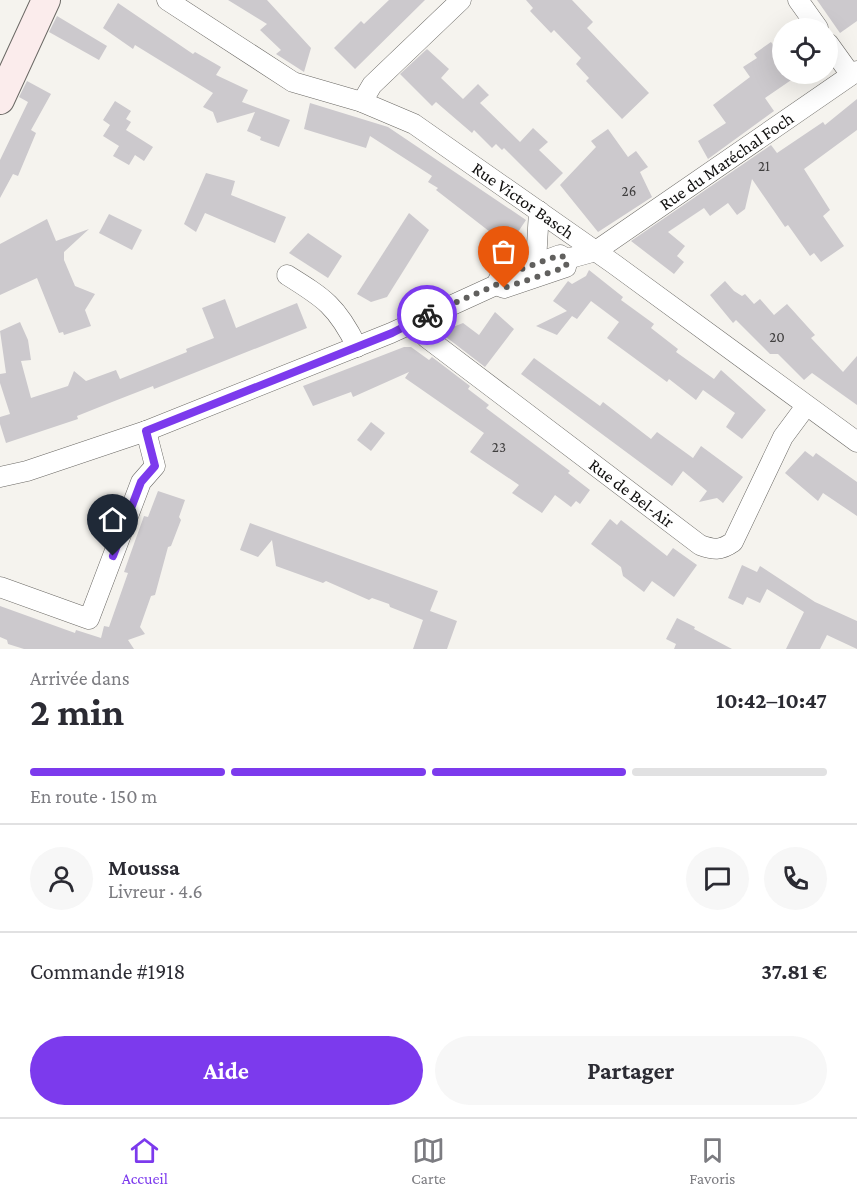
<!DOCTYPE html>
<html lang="fr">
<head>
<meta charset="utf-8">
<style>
  body { margin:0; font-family:"Crimson Pro",serif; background:#f7f7f7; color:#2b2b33; height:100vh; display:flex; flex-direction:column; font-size:22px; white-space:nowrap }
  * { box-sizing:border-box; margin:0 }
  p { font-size:20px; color:#7c7c81 }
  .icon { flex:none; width:33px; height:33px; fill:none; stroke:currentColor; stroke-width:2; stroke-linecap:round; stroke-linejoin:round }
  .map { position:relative; height:649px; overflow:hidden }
  .side { display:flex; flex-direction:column; background:#fff; flex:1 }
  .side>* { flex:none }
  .controls { position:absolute; left:772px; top:18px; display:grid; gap:12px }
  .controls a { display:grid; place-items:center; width:66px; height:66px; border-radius:50%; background:#fff; box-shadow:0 6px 24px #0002; font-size:30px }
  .pin { position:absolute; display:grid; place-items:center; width:51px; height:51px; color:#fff; margin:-62px -26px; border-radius:50% 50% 50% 0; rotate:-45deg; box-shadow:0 0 6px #0007 }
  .pin .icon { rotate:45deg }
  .courier { position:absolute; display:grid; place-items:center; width:60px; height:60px; margin:-30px; border:4px solid #7c3aed; border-radius:50%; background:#fff; color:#222; box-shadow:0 2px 8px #0007 }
  .headline em { font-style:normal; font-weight:700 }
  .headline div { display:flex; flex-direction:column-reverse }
  .headline { display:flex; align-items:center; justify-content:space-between; height:102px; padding:0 30px }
  h1 { font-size:39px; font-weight:700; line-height:45px }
  .bar { display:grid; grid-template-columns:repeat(4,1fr); gap:9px 6px; align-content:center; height:72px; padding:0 30px }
  .bar i { height:8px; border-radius:4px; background:#e1e1e2 }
  .bar .active { background:#7c3aed }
  .bar p { grid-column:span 4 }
  .line { display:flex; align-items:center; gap:15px; padding:0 30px; border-top:2px solid #e1e1e2 }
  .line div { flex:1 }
  .round { display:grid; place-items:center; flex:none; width:63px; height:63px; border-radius:32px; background:#f7f7f7 }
  .action { display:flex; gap:12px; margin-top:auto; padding:12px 30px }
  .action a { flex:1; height:69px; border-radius:36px; background:#7c3aed; color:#fff; font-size:24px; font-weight:700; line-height:69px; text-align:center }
  .action a+a { background:#f7f7f7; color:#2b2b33 }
  .dock { display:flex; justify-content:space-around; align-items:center; height:84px; border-top:2px solid #e1e1e2; background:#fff; font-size:16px; color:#7c7c81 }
  .dock a { display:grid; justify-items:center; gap:3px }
  .dock .active { color:#7c3aed }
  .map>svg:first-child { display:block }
  .building { fill:#ccc9cd }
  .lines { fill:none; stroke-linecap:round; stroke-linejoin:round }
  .street-casing { stroke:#6a6864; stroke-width:21 }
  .secondary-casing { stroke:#6a6864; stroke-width:30 }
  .street { stroke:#fff; stroke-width:20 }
  .secondary { stroke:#fbecec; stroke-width:28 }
  .done { stroke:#61605e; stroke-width:6; stroke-dasharray:0 10.8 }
  .route { stroke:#7c3aed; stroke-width:8 }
  .labels { text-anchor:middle; stroke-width:5; stroke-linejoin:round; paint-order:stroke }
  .number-label { font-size:15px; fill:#403f3f }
  .street-label { font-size:18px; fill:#121110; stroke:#f5f3ee }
</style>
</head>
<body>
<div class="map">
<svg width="857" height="649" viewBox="0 0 857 649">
  <rect width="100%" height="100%" fill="#f5f3ee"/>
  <g class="building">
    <polygon points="228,0 267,0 311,48 304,72 276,54 281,50 260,30 267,24"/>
    <polygon points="389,0 425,0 355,69 334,48 361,21 364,24"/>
    <polygon points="526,0 572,0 593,22 587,28 649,93 622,119 586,81 589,78 576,64 581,58 554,30 551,33 530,11 533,8"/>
    <polygon points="817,0 857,0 857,21 840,33"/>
    <polygon points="118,3 193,54 195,52 221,67 216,75 248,90 242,102 290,120 279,147 260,140 261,137 247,131 255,112 217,123 213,112 203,107 213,93 135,45 133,49 103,28"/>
    <polygon points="57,16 107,46 99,60 49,32"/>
    <polygon points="771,42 783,58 783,74 800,74 765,98 774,111 708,159 698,141 726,123 713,105 750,77 743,67 757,58 754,54"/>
    <polygon points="427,49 449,69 441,78 463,99 478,84 489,95 480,103 520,142 533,128 548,142 539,150 563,173 546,190 504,148 502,150 496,144 492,148 474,130 472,133 436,102 432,106 400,74"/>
    <polygon points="27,81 51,94 31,130 36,133 18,176 13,174 0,198 0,160 28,102 19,97"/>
    <polygon points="857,99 857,130 804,169 830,210 823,216 844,246 821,262 814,253 810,256 788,225 785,227 752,179 745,209 737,215 728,203 710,216 704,208 668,232 685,246 677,256 684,262 674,274 631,241 771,145 777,153 823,122 825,125"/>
    <polygon points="115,101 131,111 126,119 131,122 126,130 153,147 144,161 135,155 129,165 113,156 119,146 103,136 110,125 103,120"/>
    <polygon points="310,103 388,127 526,220 514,238 522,256 490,271 481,261 503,242 436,190 438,188 428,182 432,176 370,136 366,148 304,129"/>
    <polygon points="608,129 628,157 636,151 648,167 640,172 652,197 598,232 560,185 596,147 591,141"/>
    <polygon points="206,173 235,181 231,195 286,217 275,243 205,213 196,232 184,224"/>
    <polygon points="409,213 429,230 387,297 371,302 357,294"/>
    <polygon points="109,214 142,230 132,250 99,233"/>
    <polygon points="47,219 56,241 89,229 64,252 64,260 75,286 95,294 85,310 91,326 64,335 63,332 59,333 37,278 0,295 0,244"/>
    <polygon points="308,233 342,256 328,278 289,253"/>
    <polygon points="589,270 623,297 621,300 654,324 651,328 678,349 676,352 714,379 721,370 766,410 742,439 726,427 735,413 703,390 696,400 669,379 667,382 607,338 619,322 591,301 577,319 572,316 557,335 536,326 567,311 553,301 568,281 572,284 586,276"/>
    <polygon points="725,281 734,291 742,296 745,294 754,304 760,299 774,315 787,304 815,335 811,338 843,372 857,356 857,405 812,373 804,380 778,354 770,354 736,320 733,323 710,295"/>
    <polygon points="225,299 236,328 297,303 307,328 154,389 153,386 112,402 77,416 78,419 6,443 0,424 0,417 10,414 0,383 0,374 6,373 0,331 20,322 28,340 31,360 21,361 31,398 68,386 74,371 86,381 116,370 120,379 187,352 186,349 214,338 202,308"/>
    <polygon points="495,312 514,329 485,367 446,337 453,327 463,323 479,335"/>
    <polygon points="404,347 411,347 429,360 432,357 470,386 468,389 489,405 486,408 570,471 568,473 590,490 580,504 576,501 571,507 555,495 542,513 512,493 519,485 470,452 484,433 405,378 409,372 353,397 351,392 313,406 303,386"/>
    <polygon points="534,358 600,406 603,402 651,439 657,432 693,458 701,446 743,477 723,503 717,498 699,502 707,491 683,471 672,486 521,374"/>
    <polygon points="371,422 385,433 371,451 357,440"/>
    <polygon points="805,451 813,457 816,453 857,482 857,516 823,493 818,501 785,473"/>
    <polygon points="158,491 185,500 179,517 181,520 171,546 168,547 155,595 151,596 140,627 145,634 128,640 134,649 24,649 8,644 7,640 0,637 0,606 75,633 76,630 101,638 104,626 109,627 128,573 124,572 135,541 144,516 148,517"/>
    <polygon points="610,519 617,525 621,520 667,556 673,548 697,565 674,597 652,581 644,592 623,576 621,567 591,544"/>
    <polygon points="250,523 438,591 430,611 457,621 447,649 413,649 423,620 390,607 389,604 372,598 369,600 326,581 323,583 276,566 272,540 258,557 240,550"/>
    <polygon points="742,565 757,572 760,566 815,602 857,621 857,649 827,635 820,649 786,649 804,612 767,589 760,603 747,597 743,605 728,598"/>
    <polygon points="677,618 695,627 694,629 732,649 674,649 676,644 666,639"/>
  </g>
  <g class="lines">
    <defs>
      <g id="street">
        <path id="s1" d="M 167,0 L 293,82 L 362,102 L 414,124 L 614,264 L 857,442"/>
        <polyline points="798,0 818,28"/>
        <polyline points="828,43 851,75"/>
        <polyline points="362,102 372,85 461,0"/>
        <polyline points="536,262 539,211"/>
        <path d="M 287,275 C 324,298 337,306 357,347"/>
        <polyline points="496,285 504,288 566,267 567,259"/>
        <path id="s2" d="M 412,323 L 427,338 L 700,545 C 714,550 720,551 733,542 L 783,437 L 806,406"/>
        <path id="s3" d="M 0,477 L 27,471 L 146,431 L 391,333 L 496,285 L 500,277 L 560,255 L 567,259 L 596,251 L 857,71"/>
        <polyline points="0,587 89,619 141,482 155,466 146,431"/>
      </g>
      <polyline id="secondary" points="0,100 46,0"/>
    </defs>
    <use href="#street" class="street-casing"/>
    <use href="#secondary" class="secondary-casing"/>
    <use href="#street" class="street"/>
    <use href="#secondary" class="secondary"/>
  </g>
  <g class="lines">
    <polyline class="done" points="427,315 496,285 500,277 560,255 567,259 566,267 504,288"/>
    <polyline class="route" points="113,556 141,482 155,466 146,431 392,333 427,315"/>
  </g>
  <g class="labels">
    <g class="number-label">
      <text x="764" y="171">21</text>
      <text x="629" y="196">26</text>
      <text x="777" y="342">20</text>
      <text x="499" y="452">23</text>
    </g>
    <g class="street-label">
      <text dy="6" stroke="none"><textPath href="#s3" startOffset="802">Rue du Maréchal Foch</textPath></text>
      <text dy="6" stroke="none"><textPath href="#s1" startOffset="412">Rue Victor Basch</textPath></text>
      <text dy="6" stroke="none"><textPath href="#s2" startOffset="278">Rue de Bel-Air</textPath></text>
    </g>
  </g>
</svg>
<div class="controls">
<a><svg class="icon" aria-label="locate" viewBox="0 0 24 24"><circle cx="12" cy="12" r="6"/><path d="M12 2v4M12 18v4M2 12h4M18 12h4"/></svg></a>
</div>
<div class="pin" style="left:504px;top:288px;background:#ea580c"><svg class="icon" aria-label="bag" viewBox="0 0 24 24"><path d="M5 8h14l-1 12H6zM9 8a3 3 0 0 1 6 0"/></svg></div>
<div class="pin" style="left:113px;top:556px;background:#1f2937"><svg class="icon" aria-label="home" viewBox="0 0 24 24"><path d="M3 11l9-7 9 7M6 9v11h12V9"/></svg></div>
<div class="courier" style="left:427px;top:315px"><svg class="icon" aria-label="bike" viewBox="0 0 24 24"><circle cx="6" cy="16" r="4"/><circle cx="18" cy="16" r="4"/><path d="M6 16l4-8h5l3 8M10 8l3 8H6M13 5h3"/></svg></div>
</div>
<section class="side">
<div class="headline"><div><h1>2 min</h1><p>Arrivée dans</p></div><em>10:42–10:47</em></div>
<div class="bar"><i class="active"></i><i class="active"></i><i class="active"></i><i></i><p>En route · 150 m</p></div>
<div class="line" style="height:108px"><a class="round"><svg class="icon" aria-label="person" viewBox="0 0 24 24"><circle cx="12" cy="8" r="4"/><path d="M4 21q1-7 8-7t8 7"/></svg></a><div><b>Moussa</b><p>Livreur · 4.6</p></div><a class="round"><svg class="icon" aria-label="chat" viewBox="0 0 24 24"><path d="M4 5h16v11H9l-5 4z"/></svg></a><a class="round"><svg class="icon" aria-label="phone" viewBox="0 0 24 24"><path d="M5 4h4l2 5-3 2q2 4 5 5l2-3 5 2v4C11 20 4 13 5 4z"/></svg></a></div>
<div class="line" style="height:78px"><div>Commande #1918</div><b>37.81 €</b></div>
<div class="action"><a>Aide</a><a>Partager</a></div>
</section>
<nav class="dock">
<a class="active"><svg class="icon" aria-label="home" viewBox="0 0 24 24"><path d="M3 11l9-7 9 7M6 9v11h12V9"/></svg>Accueil</a>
<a><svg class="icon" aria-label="map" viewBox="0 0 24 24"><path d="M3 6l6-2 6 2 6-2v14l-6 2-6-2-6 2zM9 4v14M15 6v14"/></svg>Carte</a>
<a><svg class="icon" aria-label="saved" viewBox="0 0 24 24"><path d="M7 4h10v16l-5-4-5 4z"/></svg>Favoris</a>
</nav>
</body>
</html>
